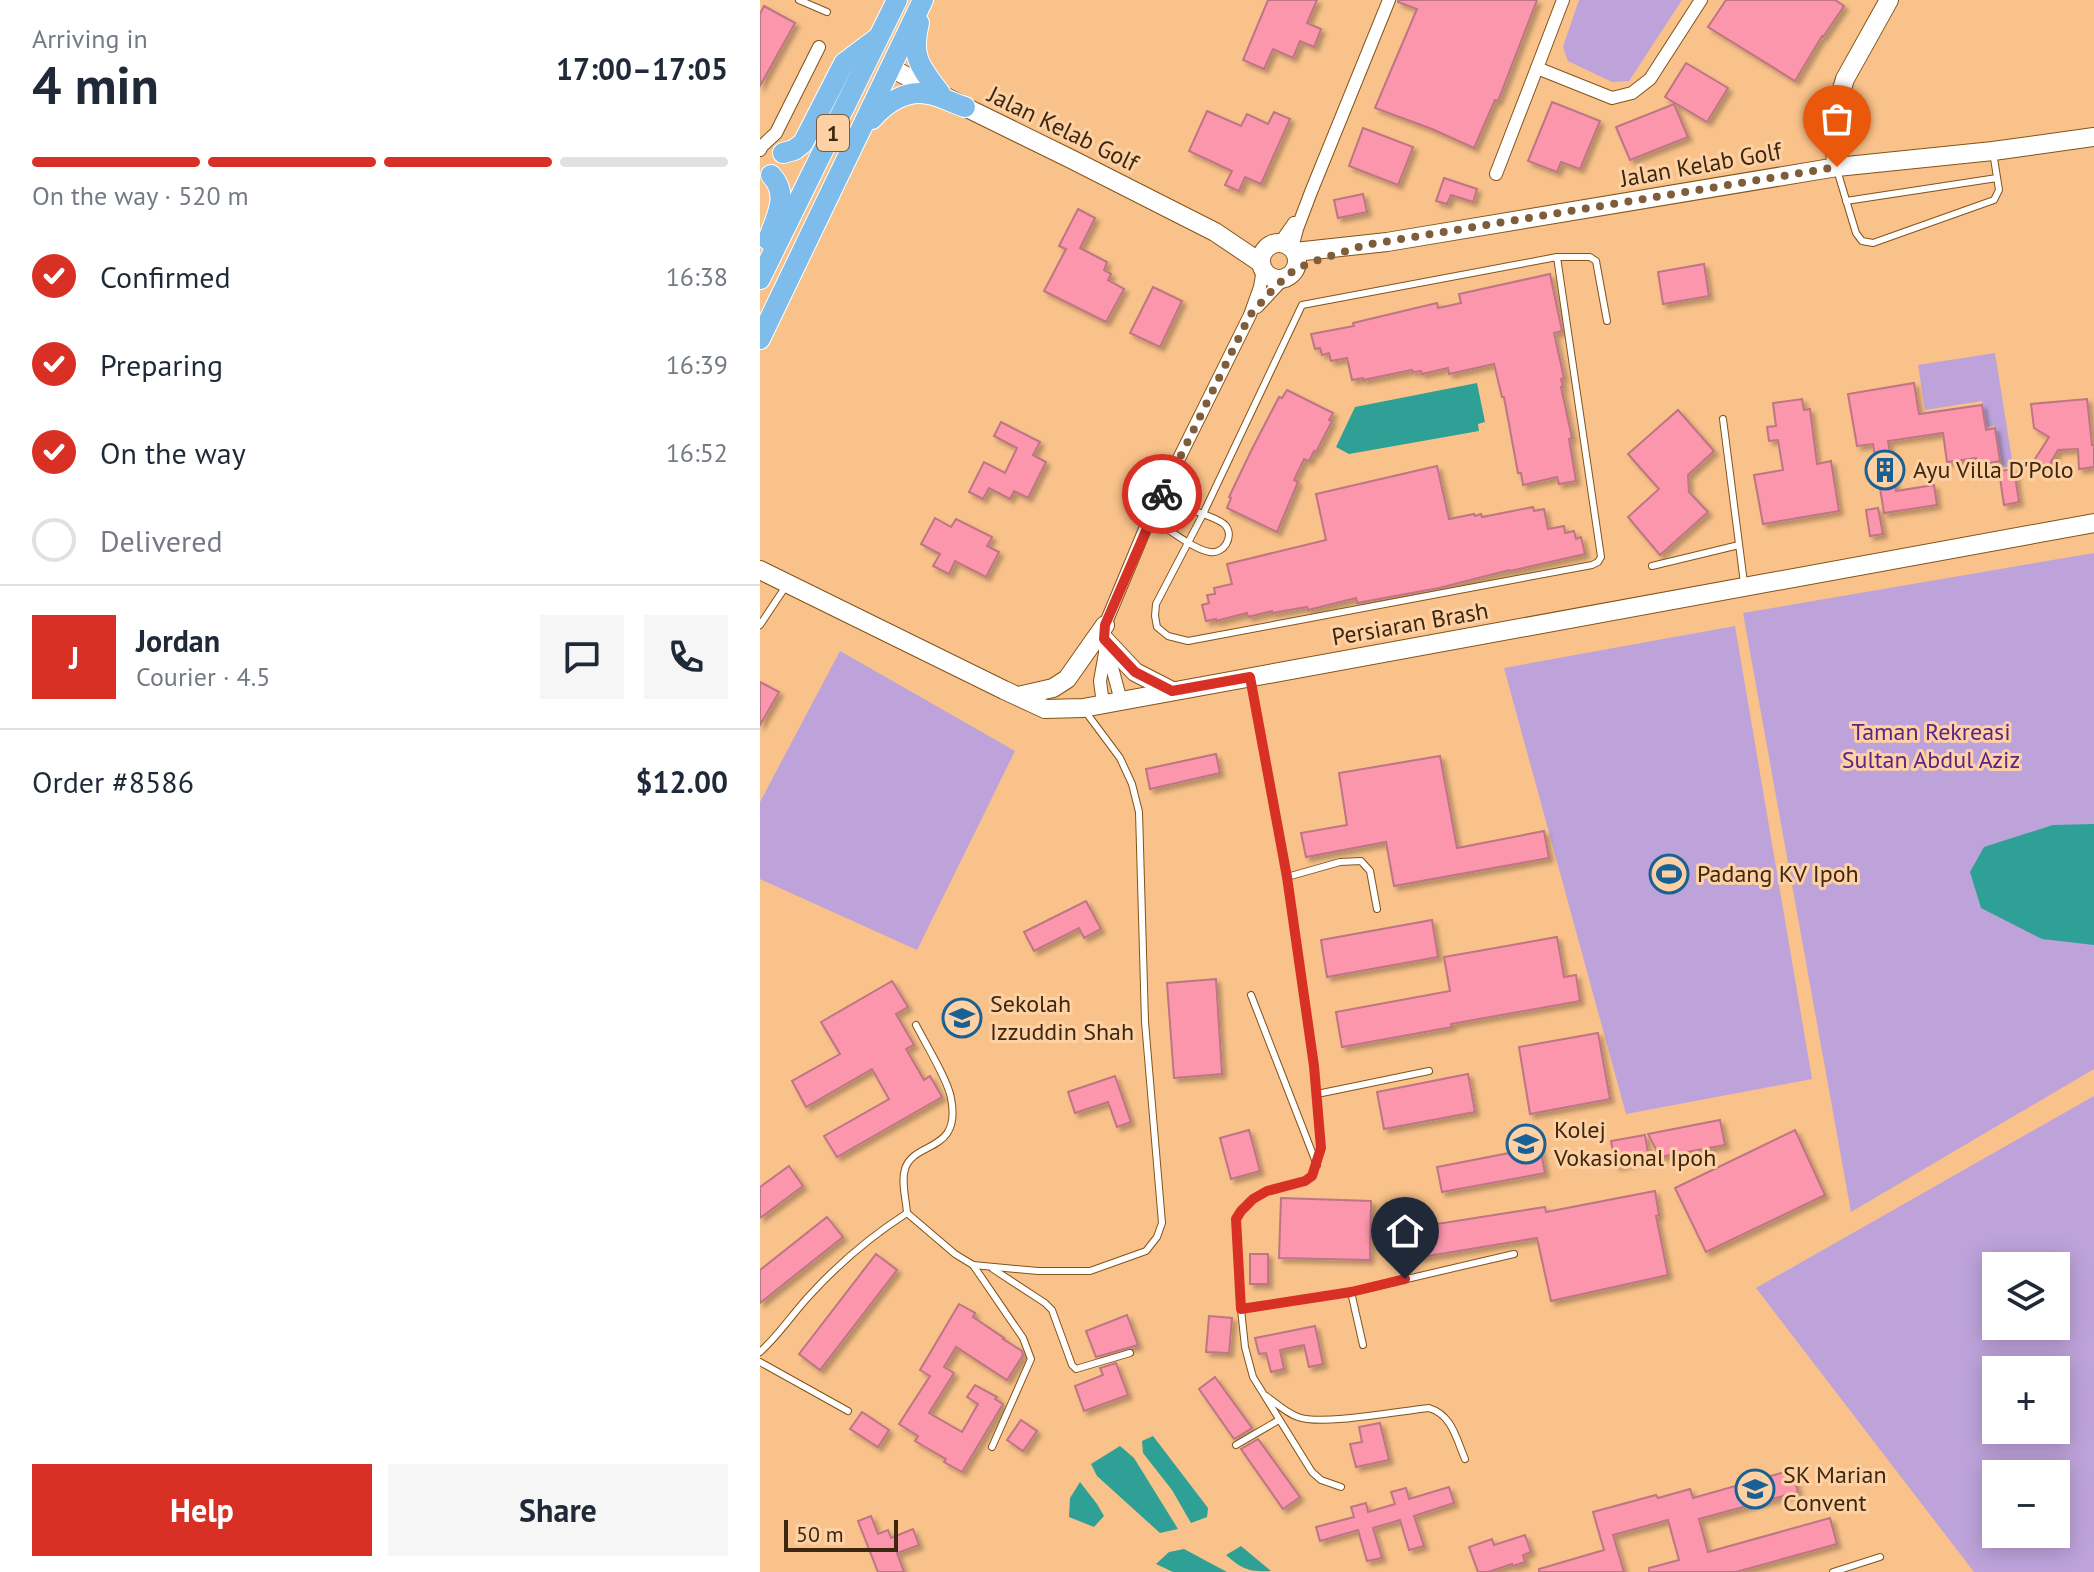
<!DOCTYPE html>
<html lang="en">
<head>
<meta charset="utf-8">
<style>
  body { margin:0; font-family:"PT Sans",sans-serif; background:#f6f6f7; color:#1f2937; height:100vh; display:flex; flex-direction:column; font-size:30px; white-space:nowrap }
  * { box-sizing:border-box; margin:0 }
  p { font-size:26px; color:#747a83 }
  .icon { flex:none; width:44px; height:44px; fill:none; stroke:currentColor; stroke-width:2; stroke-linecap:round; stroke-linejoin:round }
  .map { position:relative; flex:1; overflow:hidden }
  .sheet { display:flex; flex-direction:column; background:#fff; width:760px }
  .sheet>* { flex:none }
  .buttons { position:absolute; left:1222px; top:1252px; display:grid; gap:16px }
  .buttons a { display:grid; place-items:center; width:88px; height:88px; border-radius:0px; background:#fff; box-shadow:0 4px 20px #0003; font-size:40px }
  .scale { position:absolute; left:24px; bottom:20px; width:114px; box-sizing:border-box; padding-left:8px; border:4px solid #3d2710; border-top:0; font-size:22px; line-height:28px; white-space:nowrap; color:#3d2710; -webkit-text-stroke:6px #fed1a5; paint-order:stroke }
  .pin { position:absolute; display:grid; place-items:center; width:68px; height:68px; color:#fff; margin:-82px -34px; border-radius:50% 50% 50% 0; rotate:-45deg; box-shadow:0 0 8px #0007 }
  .pin .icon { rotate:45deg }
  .courier { position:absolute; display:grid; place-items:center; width:80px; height:80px; margin:-40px; border:6px solid #d93025; border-radius:50%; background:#fff; color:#222; box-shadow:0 2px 10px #0007 }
  .headline em { font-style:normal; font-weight:800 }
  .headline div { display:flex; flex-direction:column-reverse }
  .headline { display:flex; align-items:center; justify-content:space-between; height:136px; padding:0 32px }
  h1 { font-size:52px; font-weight:800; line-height:60px }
  .bar { display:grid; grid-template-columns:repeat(4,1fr); gap:12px 8px; align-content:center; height:96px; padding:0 32px }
  .bar i { height:10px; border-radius:6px; background:#e0e1e3 }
  .bar .on { background:#d93025 }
  .bar p { grid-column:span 4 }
  .line { display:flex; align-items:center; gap:20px; padding:0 32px; border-top:2px solid #e0e1e3 }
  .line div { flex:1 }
  .round { display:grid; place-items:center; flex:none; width:84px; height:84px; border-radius:0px; background:#f6f6f7 }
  ol { padding:0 32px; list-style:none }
  li { display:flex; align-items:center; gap:24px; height:88px }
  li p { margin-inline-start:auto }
  li .icon { padding:8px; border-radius:50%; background:#d93025; color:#fff; stroke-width:4 }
  li:last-child { color:#747a83 }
  li i { width:44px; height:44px; border:4px solid #e0e1e3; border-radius:50% }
  .primary-button { display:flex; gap:16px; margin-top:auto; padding:16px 32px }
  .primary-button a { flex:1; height:92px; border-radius:0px; background:#d93025; color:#fff; font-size:32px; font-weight:800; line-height:92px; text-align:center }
  .primary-button a+a { background:#f6f6f7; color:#1f2937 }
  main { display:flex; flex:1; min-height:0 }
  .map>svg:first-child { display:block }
  .green { fill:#bda3da; fill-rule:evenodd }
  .water { fill:#2ea095 }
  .building { fill:#fc96ad; stroke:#be7484; stroke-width:2; filter:url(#shadow) }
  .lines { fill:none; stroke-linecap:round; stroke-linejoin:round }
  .lane-casing { stroke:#835319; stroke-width:8 }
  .street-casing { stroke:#835319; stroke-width:14 }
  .secondary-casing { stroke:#835319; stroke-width:20 }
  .primary-casing { stroke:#fff; stroke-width:22 }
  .lane { stroke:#fff; stroke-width:6 }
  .street { stroke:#fff; stroke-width:12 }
  .secondary { stroke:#fff; stroke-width:18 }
  .primary { stroke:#7dbceb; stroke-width:20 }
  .done { stroke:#7f5d3b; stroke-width:8; stroke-dasharray:0 14.4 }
  .route { stroke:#d93025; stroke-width:10 }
  .labels { text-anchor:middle; stroke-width:6; stroke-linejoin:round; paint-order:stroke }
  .shield { fill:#fed1a5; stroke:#775a3d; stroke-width:2 }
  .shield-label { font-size:22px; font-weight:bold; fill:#3d2710 }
  .street-label { font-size:24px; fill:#3d2710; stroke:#fed1a5 }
  .poi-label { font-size:24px; fill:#3d2710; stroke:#fed1a5; text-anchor:start }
  .park-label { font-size:24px; fill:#5b2586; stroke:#fed1a5 }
</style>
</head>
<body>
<main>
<section class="sheet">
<div class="headline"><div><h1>4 min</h1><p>Arriving in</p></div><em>17:00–17:05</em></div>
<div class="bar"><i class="on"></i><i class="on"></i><i class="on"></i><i></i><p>On the way · 520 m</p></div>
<ol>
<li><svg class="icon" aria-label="check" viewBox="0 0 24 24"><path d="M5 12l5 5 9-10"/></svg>Confirmed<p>16:38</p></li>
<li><svg class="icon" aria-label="check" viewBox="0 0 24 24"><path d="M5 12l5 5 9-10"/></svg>Preparing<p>16:39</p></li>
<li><svg class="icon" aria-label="check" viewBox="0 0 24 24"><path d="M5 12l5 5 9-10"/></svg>On the way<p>16:52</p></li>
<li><i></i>Delivered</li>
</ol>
<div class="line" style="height:144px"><b class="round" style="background:#d93025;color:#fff">J</b><div><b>Jordan</b><p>Courier · 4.5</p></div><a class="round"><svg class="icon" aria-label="chat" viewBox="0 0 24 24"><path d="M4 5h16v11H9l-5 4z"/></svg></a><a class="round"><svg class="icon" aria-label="phone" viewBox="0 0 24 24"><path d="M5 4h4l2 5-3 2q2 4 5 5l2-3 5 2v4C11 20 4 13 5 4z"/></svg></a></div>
<div class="line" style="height:104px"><div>Order #8586</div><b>$12.00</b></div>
<div class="primary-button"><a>Help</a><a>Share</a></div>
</section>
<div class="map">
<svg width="1334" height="1572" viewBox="0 0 1334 1572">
  <defs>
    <filter id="shadow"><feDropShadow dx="4" dy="4" stdDeviation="2" flood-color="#0004"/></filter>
  </defs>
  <rect width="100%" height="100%" fill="#f9c28a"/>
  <g class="green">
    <polygon points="819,0 922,0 869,81 852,82 808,61 803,47"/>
    <polygon points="1235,353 1253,466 1242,468 1235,426 1226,427 1222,401 1165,410 1158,365"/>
    <polygon points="1334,553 1334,1069 1091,1212 983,613"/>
    <polygon points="975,626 1052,1079 866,1114 744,668"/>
    <polygon points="80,651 255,751 157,950 0,879 0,802"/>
    <path d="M 1334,1096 L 1334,1572 L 1214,1572 L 996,1288 ZM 1236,1266 L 1296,1266 L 1296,1326 L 1236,1326 ZM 1236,1370 L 1296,1370 L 1296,1430 L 1236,1430 ZM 1236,1474 L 1296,1474 L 1296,1534 L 1236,1534 Z"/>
  </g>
  <g class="water">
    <polygon points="717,383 725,422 718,424 719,431 589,454 576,447 595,407"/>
    <polygon points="1334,824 1334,945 1282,939 1221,908 1210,872 1224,847 1293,825"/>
    <polygon points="393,1436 448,1508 447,1517 431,1523 412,1490 383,1453 382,1441"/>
    <polygon points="360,1446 374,1458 418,1529 400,1533 337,1476 331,1464"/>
    <polygon points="320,1482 337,1504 344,1516 334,1527 309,1517 310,1498"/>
    <path d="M 481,1546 L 511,1571 C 488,1572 482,1569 466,1555 Z"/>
    <polygon points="424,1549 467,1572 413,1572 396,1564 409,1552"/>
  </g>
  <g class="building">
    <polygon points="508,0 557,0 547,23 561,29 554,47 540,41 533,58 513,49 504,69 483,60"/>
    <polygon points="638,0 777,0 738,101 735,100 714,148 672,129 615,108 657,9 638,2"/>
    <polygon points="966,0 1075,0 1084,6 1063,37 1062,36 1035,81 948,27"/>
    <polygon points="4,6 35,23 0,86 0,14"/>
    <polygon points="926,63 968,88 947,122 905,97"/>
    <polygon points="792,102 840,121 820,169 801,162 797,172 768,161"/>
    <polygon points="914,104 928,137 870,160 856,127"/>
    <polygon points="447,111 481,126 487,114 508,124 514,112 530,119 501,184 485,177 479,191 465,185 472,171 429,151"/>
    <polygon points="603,128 653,147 638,185 589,166"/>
    <polygon points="684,178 717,189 713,202 691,195 687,204 676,201"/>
    <polygon points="603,194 607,212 578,218 574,200"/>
    <polygon points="318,209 335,218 320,248 347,262 344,270 351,274 348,280 364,289 346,322 284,291 306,249 299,246"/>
    <polygon points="944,264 949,296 903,304 898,272"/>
    <polygon points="790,274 802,331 794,333 804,378 801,379 803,387 801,387 812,438 809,439 816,481 799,484 797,477 763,485 761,473 758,473 744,397 742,397 734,364 689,374 688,368 662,374 661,371 653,372 652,370 603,380 603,378 592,380 587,358 571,361 569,353 562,355 560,348 555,349 551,334 594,326 593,323 677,303 678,308 701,303 699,294"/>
    <polygon points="393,287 422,301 400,347 370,333"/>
    <polygon points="1154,383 1159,414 1222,405 1226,430 1235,428 1240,461 1218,465 1216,458 1187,462 1183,433 1128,441 1136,491 1174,485 1177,505 1124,513 1113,444 1097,446 1088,394"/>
    <polygon points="527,390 573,413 569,420 572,421 556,452 554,451 549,461 544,459 534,480 538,482 517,532 467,508 471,498 469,497 491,451 519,397 522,398"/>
    <polygon points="1042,399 1044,410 1050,409 1057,464 1071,461 1079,511 1003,524 994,475 1023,470 1018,440 1009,441 1007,427 1016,426 1013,403"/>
    <polygon points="1327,399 1332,445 1334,445 1334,467 1319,469 1318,449 1298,450 1288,467 1275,459 1289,437 1274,428 1271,404"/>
    <polygon points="918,410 954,451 928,475 929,492 948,512 900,555 868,517 899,489 868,454"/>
    <polygon points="241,422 280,442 273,455 286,462 268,498 254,491 250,499 229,488 223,499 209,492 224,462 245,473 257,448 234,436"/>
    <polygon points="677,466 689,519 714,514 715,516 721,514 722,517 773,507 774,511 784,509 788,529 804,526 805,533 814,531 816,539 821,537 825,554 750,571 749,570 679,588 597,603 596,598 548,610 547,607 512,613 512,611 488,617 487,613 456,621 456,619 446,621 442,605 449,603 447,595 455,594 454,588 472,584 467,564 566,540 556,494"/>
    <polygon points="1254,469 1259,502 1244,505 1239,471"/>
    <polygon points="1118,508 1123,534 1110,536 1106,510"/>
    <polygon points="175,518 191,527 196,519 232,537 227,546 239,552 226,577 195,561 189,574 173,566 180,554 161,544"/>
    <polygon points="0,682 19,692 0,725"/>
    <polygon points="456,754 460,773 390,789 386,769"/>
    <polygon points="680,756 697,848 784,831 789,858 634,886 626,842 546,857 541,833 587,825 579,773"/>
    <polygon points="326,901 341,929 324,938 319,928 274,951 264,932"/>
    <polygon points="672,920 678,957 567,977 561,940"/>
    <polygon points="797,937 804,977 816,975 820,1001 691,1024 692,1027 582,1047 576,1012 690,991 684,957"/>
    <polygon points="456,979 462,1074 414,1078 407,983"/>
    <polygon points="132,981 148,1007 136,1014 154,1045 146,1049 164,1080 170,1076 182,1097 77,1157 64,1136 129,1099 112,1069 46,1107 32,1081 80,1054 61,1022"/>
    <polygon points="838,1033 850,1099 770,1114 759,1047"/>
    <polygon points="708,1074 715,1112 624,1129 617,1092"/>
    <polygon points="355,1076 371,1122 357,1127 348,1102 315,1113 308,1092"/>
    <polygon points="960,1120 965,1145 900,1157 888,1134"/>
    <polygon points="489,1130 500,1171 471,1179 460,1138"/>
    <polygon points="1035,1130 1065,1195 946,1252 915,1188"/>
    <polygon points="885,1135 889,1159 856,1166 851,1141"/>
    <polygon points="780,1147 785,1173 682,1192 677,1167"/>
    <polygon points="29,1166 43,1186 0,1218 0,1187"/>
    <polygon points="895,1191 899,1215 896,1216 908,1275 791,1301 777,1238 656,1258 651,1228 785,1207 786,1212"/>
    <polygon points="521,1198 611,1201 610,1260 519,1258"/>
    <polygon points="67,1217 83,1237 0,1303 0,1270"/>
    <polygon points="116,1254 137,1270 60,1370 39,1354"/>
    <rect x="490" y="1254" width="18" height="30"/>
    <polygon points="199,1304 215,1313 213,1317 244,1338 243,1339 262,1351 263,1355 247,1380 196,1347 184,1367 194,1373 169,1413 202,1432 218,1404 207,1397 215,1385 237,1397 235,1399 243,1404 202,1472 184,1462 186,1459 155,1441 158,1436 139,1424 170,1376 160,1370"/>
    <polygon points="367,1315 378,1345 336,1357 326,1331"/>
    <polygon points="449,1316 472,1318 469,1353 446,1352"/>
    <polygon points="555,1326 563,1364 549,1367 544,1345 520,1350 524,1369 511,1372 506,1353 499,1354 495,1338"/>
    <polygon points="356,1363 368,1395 324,1411 315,1386 343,1375 340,1368"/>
    <polygon points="455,1377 492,1428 474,1439 439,1389"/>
    <polygon points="102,1412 129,1430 118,1447 90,1429"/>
    <polygon points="261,1420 277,1431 263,1451 247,1440"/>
    <polygon points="620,1423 629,1460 596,1467 590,1444 602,1442 599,1427"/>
    <polygon points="498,1439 540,1497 523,1509 481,1449"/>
    <polygon points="1032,1470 1038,1492 939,1519 948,1552 1070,1518 1077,1544 976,1572 889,1572 889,1568 919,1560 908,1520 853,1535 864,1572 779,1572 779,1569 844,1550 833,1512 896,1495 898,1498 930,1489 933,1498"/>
    <polygon points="689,1487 694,1503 654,1516 664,1546 649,1550 640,1520 613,1528 622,1558 607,1561 598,1530 560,1541 556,1527 594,1517 591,1507 606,1503 608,1512 635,1504 631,1492 646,1488 649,1499"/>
    <polygon points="111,1516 118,1534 128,1530 131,1538 153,1529 159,1545 137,1553 144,1572 118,1572 98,1521"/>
    <polygon points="765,1535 771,1552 763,1555 765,1562 753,1566 752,1564 728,1572 718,1572 709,1547 732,1539 734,1545"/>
  </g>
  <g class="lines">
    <defs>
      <g id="lane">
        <polyline points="39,0 67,12"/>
        <polyline points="1077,170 1096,233 1102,241 1113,243 1234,200 1239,190 1233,152"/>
        <polyline points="1086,201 1237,178"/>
        <polyline points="797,257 830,257 836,261 847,321"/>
        <polyline points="963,419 984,583"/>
        <path d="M 390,517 C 404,526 434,550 450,552 C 464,554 474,537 466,526 C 461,520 450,517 443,514 L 396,604 L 395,616 L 397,627 L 408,636 L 428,641 L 832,565 L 838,562 L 841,557 L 797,257 L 542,305 L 443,514 L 399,498"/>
        <polyline points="892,566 979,545"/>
        <polyline points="0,625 26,586"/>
        <polyline points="491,681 527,877 554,1066 561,1148 552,1176 545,1181 507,1191 493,1199 481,1211 476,1219 481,1309 485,1347 493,1377 552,1472 561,1480 581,1487"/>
        <polyline points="527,877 580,862 601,861 610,871 617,909"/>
        <polyline points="491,995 557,1165"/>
        <path d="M 156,1025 C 165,1043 188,1080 191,1098 C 202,1154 154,1140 145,1169 C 141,1182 146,1199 147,1213 L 195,1254 L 213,1265 L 278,1271 L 330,1271 L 386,1251 L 397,1237 L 402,1223 L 385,1022 L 379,812 L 372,784 L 360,758 L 325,711"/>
        <polyline points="557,1094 669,1071"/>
        <polyline points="213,1265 263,1338 271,1359 232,1447"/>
        <polyline points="233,1269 285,1303 292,1310 312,1365 316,1369 370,1353"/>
        <polyline points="591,1292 603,1345"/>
        <polyline points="481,1309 591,1292 754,1254"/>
        <path d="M 0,1352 C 19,1335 33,1313 50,1295 C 80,1262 110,1237 147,1213"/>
        <polyline points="0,1362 88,1411"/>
        <path d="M 506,1396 C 516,1403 526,1413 538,1417 C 562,1426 639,1411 669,1408 C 692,1415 696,1438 705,1459"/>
        <polyline points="476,1445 519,1420"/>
        <polyline points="1073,1572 1120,1557"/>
      </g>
      <g id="street">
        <polyline points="777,68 803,0"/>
        <polyline points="0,150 2,146 16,133 59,47"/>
        <polyline points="736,174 777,68 852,98 872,93 890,79 941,0"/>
        <polyline points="520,243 534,223"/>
        <polyline points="532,248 537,229 551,192 629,0"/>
        <polyline points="497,307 524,278"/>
        <polyline points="345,653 353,671 361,701"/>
        <polyline points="343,704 340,681 345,653 345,625 390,517 490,315 500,287 503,269"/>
      </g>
      <g id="secondary">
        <polyline points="131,68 205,107 311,159 455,232 501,263"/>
        <polyline points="1077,167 1071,125 1085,79 1129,0"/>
        <circle cx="519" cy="261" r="18"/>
        <polyline points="535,252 627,242 1077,167 1233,151 1334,137"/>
        <polyline points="0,570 244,690 285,709 323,708 361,701 1334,523"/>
        <polyline points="344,639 375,672 412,691"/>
        <polyline points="258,696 293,688 307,679 345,625"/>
      </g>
      <g id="primary">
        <path d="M 159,23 C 150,57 161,68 180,93"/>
        <path d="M 112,119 C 125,104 146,89 168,94 C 180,96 193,103 205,107"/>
        <polyline points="23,153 34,150 43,143 84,63 116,39"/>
        <path d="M 8,240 C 16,217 30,195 11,175"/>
        <polyline points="0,279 137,0"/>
        <polyline points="0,339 163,0"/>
      </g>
    </defs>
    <use href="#lane" class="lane-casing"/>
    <use href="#street" class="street-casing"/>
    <use href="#secondary" class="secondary-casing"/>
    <use href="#primary" class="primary-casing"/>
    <use href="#lane" class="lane"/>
    <use href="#street" class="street"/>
    <use href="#secondary" class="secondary"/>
    <use href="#primary" class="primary"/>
  </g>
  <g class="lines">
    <polyline class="done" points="402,494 490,315 515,287 534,270 552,262 605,245 1077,167"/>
    <polyline class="route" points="402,494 345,625 344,639 375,672 412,691 490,677 527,877 554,1066 561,1148 552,1176 545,1181 507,1191 493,1199 481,1211 476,1219 481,1309 591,1292 645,1279"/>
  </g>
  <defs>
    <symbol id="building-ring" viewBox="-11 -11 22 22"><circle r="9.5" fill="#fed1a5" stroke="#196094" stroke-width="1.5"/><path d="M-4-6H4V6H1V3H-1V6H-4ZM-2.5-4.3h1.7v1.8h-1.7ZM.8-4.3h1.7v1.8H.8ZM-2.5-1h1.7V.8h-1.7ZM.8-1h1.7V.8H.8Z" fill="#196094"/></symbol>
    <symbol id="stadium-ring" viewBox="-11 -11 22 22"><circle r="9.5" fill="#fed1a5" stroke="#196094" stroke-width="1.5"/><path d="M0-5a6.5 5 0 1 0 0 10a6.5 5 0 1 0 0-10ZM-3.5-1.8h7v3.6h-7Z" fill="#196094"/></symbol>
    <symbol id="school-ring" viewBox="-11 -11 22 22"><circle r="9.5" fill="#fed1a5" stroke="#196094" stroke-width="1.5"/><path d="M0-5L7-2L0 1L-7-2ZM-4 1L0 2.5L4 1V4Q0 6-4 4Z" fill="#196094"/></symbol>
  </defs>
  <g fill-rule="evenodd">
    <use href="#building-ring" x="1103" y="448" width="44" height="44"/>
    <use href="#stadium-ring" x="887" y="852" width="44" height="44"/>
    <use href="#school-ring" x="180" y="996" width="44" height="44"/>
    <use href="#school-ring" x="744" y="1122" width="44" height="44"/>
    <use href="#school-ring" x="973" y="1467" width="44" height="44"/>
  </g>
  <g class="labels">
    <rect class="shield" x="57" y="115" width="32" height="36" rx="6"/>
    <g class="shield-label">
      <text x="73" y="141">1</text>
    </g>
    <g class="street-label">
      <text transform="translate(303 129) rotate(26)" y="8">Jalan Kelab Golf</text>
      <text transform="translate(941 165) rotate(-10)" y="8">Jalan Kelab Golf</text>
      <text transform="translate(650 624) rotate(-10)" y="8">Persiaran Brash</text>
    </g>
    <g class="poi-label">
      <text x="1153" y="478">Ayu Villa D'Polo</text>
      <text x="937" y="882">Padang KV Ipoh</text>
      <text x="230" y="1012">Sekolah<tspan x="230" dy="28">Izzuddin Shah</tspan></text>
      <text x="794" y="1138">Kolej<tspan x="794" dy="28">Vokasional Ipoh</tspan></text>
      <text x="1023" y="1483">SK Marian<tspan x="1023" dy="28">Convent</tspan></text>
    </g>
    <g class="park-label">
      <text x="1171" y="740">Taman Rekreasi<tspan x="1171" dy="28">Sultan Abdul Aziz</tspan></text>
    </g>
  </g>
</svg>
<div class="buttons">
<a><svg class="icon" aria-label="layers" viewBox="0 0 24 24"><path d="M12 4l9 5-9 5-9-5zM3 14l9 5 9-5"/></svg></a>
<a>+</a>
<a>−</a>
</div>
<div class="scale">50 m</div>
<div class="pin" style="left:1077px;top:167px;background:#ea580c"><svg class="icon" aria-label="bag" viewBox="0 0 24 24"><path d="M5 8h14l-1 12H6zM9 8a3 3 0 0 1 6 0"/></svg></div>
<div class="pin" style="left:645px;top:1279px;background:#1f2937"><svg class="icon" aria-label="home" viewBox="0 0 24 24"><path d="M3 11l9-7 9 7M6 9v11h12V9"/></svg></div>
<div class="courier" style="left:402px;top:494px"><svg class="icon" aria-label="bike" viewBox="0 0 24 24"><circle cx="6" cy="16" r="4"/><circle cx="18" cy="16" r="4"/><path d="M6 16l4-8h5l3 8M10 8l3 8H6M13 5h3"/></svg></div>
</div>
</main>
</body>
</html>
